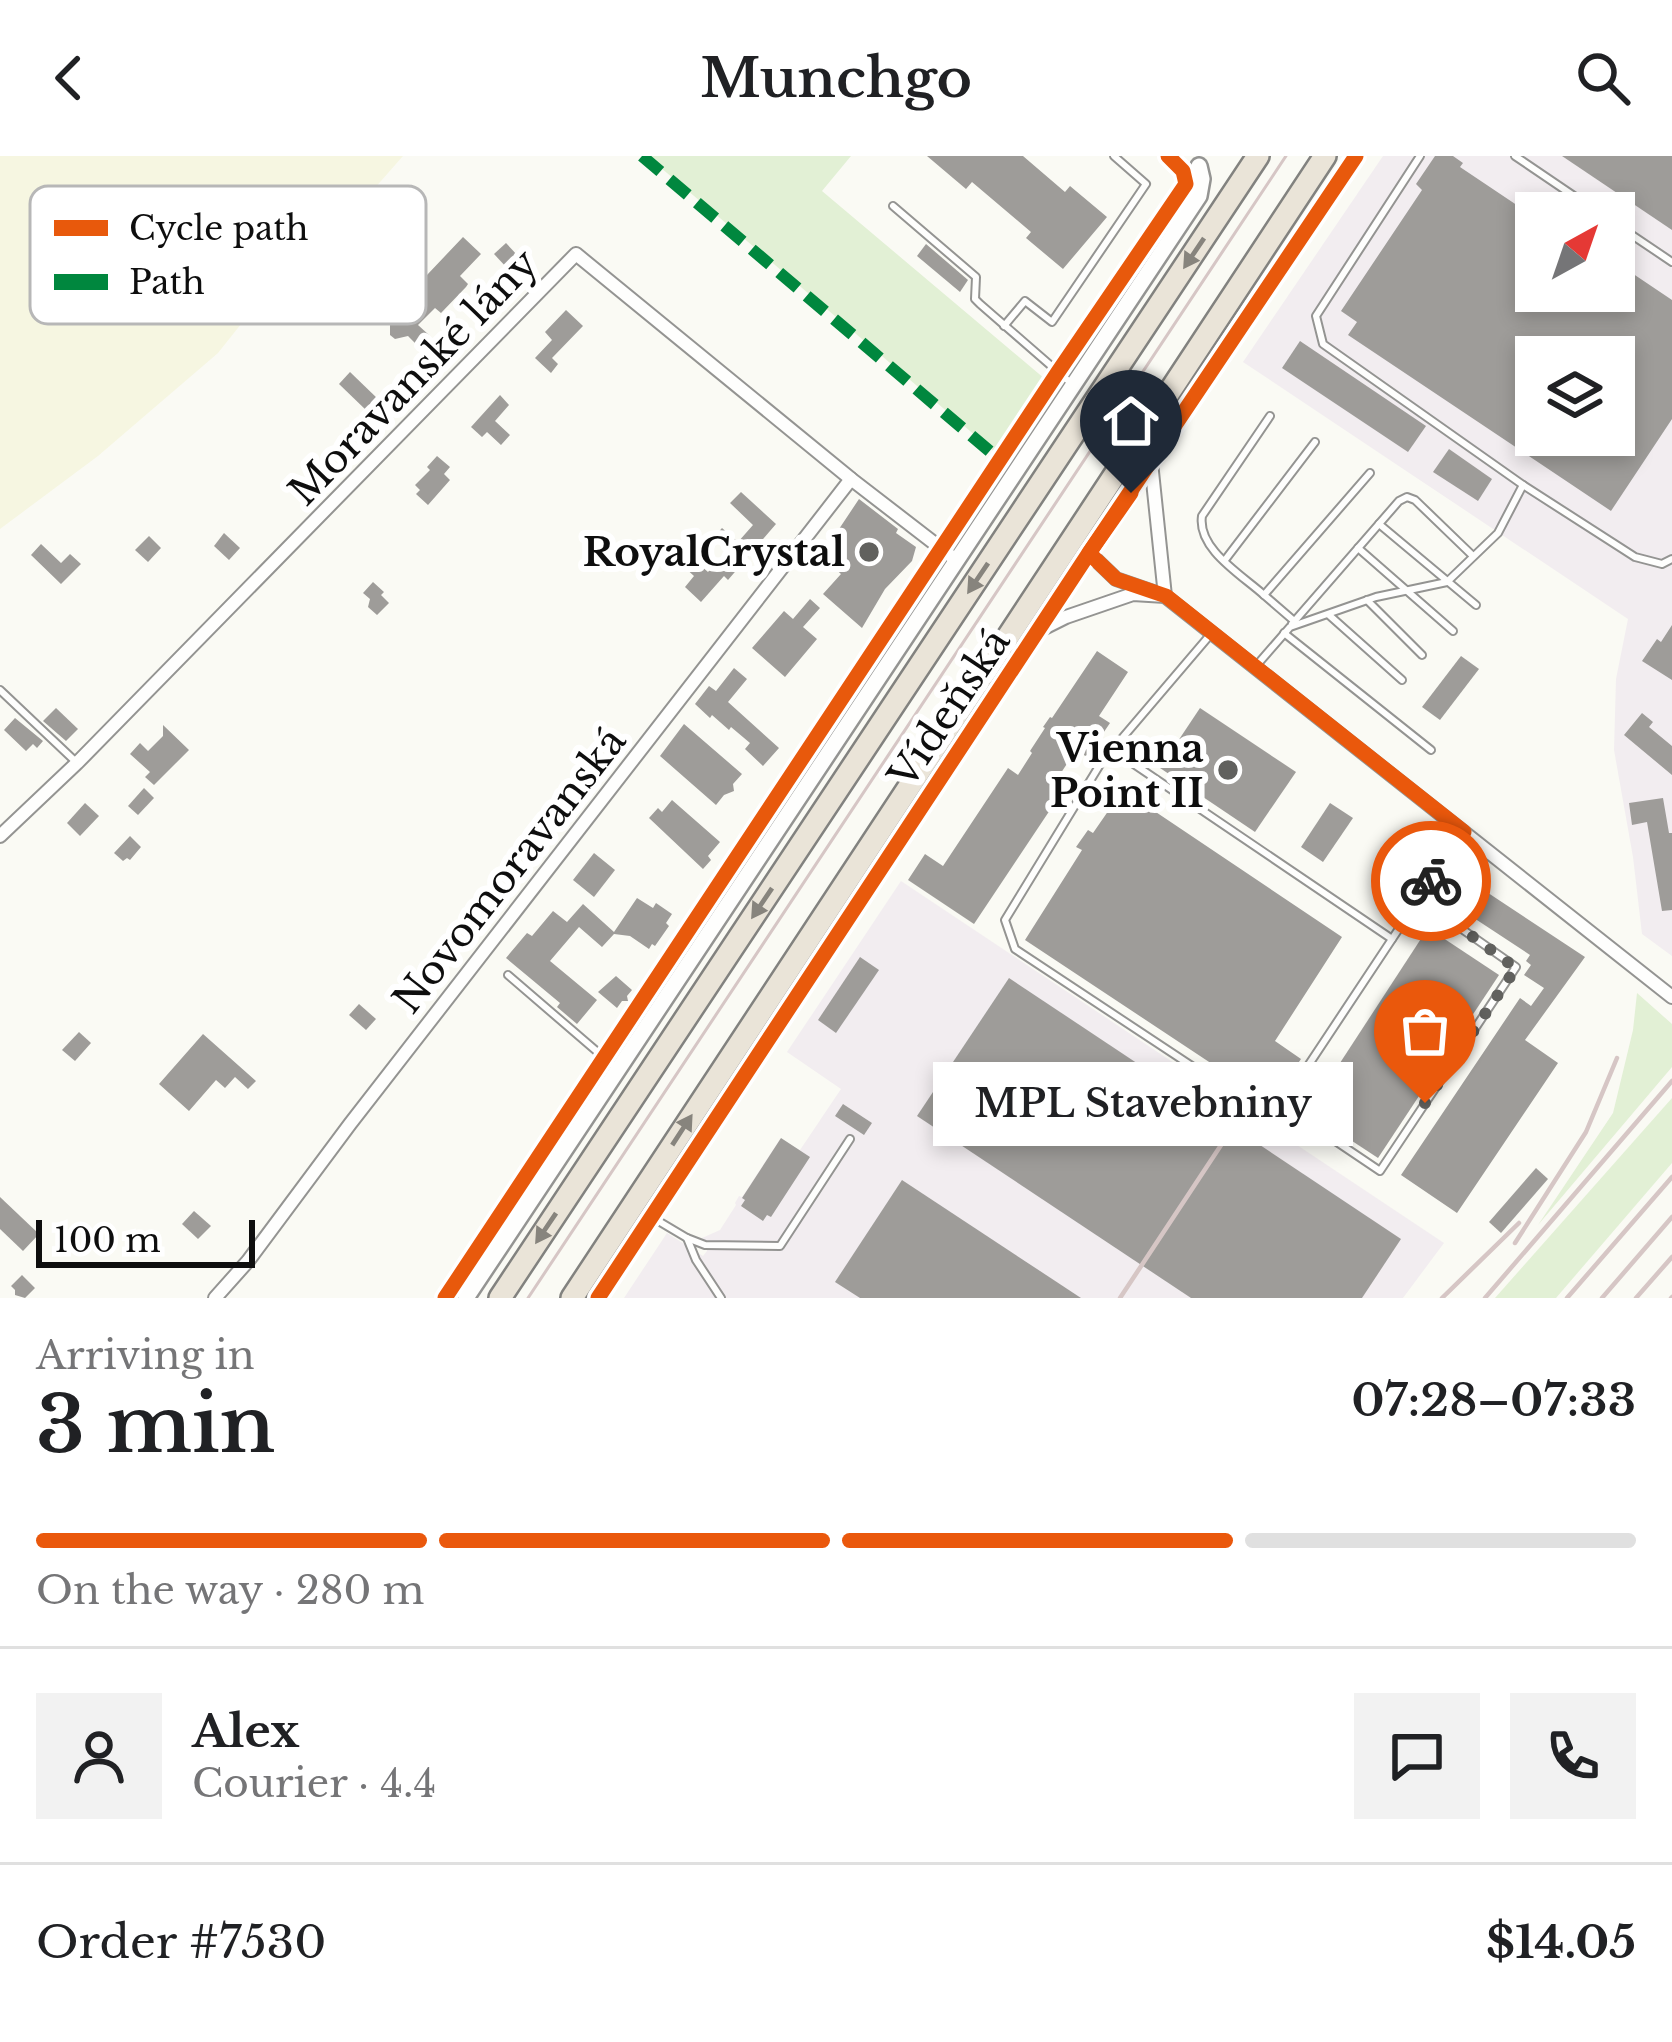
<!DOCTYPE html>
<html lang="en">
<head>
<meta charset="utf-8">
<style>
  body { margin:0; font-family:"Libre Baskerville",serif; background:#f2f2f2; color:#202124; height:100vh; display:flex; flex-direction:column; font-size:45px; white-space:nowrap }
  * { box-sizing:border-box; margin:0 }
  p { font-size:39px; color:#757577 }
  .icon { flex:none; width:66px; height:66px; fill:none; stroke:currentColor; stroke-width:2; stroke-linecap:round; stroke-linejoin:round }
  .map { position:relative; height:1142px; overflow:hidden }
  .side { display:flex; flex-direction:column; background:#fff; flex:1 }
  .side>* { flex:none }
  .needle { width:78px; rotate:40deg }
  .buttons { position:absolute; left:1515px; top:36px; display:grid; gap:24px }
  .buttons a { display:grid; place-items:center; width:120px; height:120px; border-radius:0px; background:#fff; box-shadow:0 6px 18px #0003; font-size:60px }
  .scale { position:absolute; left:36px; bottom:30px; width:219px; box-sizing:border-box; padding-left:12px; border:6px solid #0e0e0e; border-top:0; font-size:33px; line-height:42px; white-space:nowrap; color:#0e0e0e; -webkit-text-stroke:9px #fff; paint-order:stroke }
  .pin { position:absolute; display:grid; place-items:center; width:102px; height:102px; color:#fff; margin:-123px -51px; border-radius:50% 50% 50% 0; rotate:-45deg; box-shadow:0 0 12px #0007 }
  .pin .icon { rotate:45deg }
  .courier { position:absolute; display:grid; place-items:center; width:120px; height:120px; margin:-60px; border:9px solid #ea580c; border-radius:50%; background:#fff; color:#222; box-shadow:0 3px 15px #0007 }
  .bubble { position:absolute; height:84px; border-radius:0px; background:#fff; box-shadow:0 6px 18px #0003; font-size:39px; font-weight:600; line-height:84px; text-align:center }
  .summary em { font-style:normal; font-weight:600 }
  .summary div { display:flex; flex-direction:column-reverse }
  .summary { display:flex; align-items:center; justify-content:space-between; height:204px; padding:0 36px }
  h1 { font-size:78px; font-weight:600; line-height:90px }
  .bar { display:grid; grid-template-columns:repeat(4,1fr); gap:18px 12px; align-content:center; height:144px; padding:0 36px }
  .bar i { height:15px; border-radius:9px; background:#e0e0e0 }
  .bar .selected { background:#ea580c }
  .bar p { grid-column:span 4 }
  .line { display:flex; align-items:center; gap:30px; padding:0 36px; border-top:3px solid #e0e0e0 }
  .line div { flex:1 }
  .round { display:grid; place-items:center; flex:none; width:126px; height:126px; border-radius:0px; background:#f2f2f2 }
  header { display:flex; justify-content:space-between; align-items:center; height:156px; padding:0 36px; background:#fff; font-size:54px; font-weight:600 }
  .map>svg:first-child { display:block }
  .industrial { fill:#f2edf0; fill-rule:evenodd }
  .farmland { fill:#f6f6e1 }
  .green { fill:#e2f0d5 }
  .building { fill:#9e9c99; fill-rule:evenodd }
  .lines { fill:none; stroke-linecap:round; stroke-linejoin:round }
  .service-casing { stroke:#949492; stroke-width:10 }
  .minor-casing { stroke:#949492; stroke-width:16 }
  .tertiary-casing { stroke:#949492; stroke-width:20 }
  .trunk-casing { stroke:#82827f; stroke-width:26 }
  .service { stroke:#fefefd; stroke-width:6 }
  .minor { stroke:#fefefd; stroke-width:12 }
  .tertiary { stroke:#fefefd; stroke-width:15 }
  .trunk { stroke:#eae4d8; stroke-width:21 }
  .tram { stroke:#d6c6c5; stroke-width:3 }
  .rail { stroke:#d6c6c5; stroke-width:4.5 }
  .quiet { stroke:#00873e; stroke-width:12; stroke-dasharray:24 12; stroke-linecap:butt }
  .cycleway-casing { stroke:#fff; stroke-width:22 }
  .cycleway { stroke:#e8590c; stroke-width:15 }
  .oneway { fill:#87847d }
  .done { stroke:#61615e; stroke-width:12; stroke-dasharray:0 21.6 }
  .route { stroke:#ea580c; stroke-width:15 }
  .poi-dot { fill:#61615e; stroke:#fff; stroke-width:4.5 }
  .labels { text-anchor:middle; stroke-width:12; stroke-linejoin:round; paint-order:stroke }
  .street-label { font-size:39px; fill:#0e0e0e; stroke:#fff }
  .poi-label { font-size:39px; font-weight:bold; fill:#0e0e0e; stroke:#fff; text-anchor:end }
  .key { fill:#fff; stroke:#b7b7b7; stroke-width:3 }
  .key-label { font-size:33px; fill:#0e0e0e }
</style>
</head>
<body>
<header><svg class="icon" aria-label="back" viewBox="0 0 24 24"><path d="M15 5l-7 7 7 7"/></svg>Munchgo<svg class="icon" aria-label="search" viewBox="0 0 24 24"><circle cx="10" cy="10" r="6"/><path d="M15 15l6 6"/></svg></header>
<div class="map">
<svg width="1672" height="1142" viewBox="0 0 1672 1142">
  <rect width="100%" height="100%" fill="#fafaf4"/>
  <g class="industrial">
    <path d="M 1383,0 L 1672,0 L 1672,800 L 1642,778 L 1633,701 L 1614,594 L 1616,523 L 1628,463 L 1243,206 ZM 1536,57 L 1614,57 L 1614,135 L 1536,135 ZM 1536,201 L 1614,201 L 1614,279 L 1536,279 Z"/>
    <polygon points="901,725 1444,1087 1403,1142 624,1142 667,1077 703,1100 707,1095 702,1082 720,1074 736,1049 735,1047 739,1040 742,1041 780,983 800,994 841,933 787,896"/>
  </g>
  <polygon class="farmland" points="0,0 403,0 344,67 265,138 218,197 98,300 0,373"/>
  <g class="green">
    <polygon points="647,0 851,0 822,35 1045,223 997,298"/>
    <polygon points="1637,837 1672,868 1672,911 1538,1069 1613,957 1633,874"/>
    <polygon points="1672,942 1672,1007 1556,1142 1495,1142"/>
  </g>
  <g class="building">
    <polygon points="927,0 1023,0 1065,36 1070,30 1107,61 1063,113 1026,82 1031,76 972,26 966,33"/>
    <path d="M 1435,0 L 1453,0 L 1463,7 L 1460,11 L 1536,62 L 1536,135 L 1614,135 L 1614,105 L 1672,144 L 1672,263 L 1611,355 L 1348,179 L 1357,166 L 1341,155 L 1422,34 L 1416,28 ZM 1536,201 L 1614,201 L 1614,279 L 1536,279 Z"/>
    <polygon points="1562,0 1672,0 1672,74"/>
    <polygon points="463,81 481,98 460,120 468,128 466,131 441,157 435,152 418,169 429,179 418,190 408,180 395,183 390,179 390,168 395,162 394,156 402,156 419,136 403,122 415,108 427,119"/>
    <polygon points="506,87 518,100 507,112 494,98"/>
    <polygon points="926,88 968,124 960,136 917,100"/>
    <polygon points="566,154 583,170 552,202 558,208 551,217 535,202 552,184 545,176"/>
    <polygon points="1300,185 1426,270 1408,296 1282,212"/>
    <polygon points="350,216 379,244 368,256 339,228"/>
    <polygon points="500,239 509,249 495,265 510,279 501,289 487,276 482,281 471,271"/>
    <polygon points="1449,293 1492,323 1478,345 1433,316"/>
    <polygon points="437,300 450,311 444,318 450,324 428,349 416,338 420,334 415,329 430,314 427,311"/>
    <polygon points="741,336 776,368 728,424 724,420 701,446 685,431 694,420 683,410 691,401 708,416 727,395 713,382 722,372 738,386 753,369 730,347"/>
    <polygon points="859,343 898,373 896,377 916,391 912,405 885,433 862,472 823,438 841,418 821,400"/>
    <polygon points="224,377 240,392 229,404 214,390"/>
    <polygon points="149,380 161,392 148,406 135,394"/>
    <polygon points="41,388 61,407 70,398 81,408 61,428 31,399"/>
    <polygon points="373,426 384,436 381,439 389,447 377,459 368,451 370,443 363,437"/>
    <polygon points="810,443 820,452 803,471 817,483 785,521 752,492 784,455 793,463"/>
    <polygon points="1672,469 1672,524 1642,505 1657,483 1661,486"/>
    <polygon points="1097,495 1128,516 1099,560 1110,567 1087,601 1076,594 1055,626 1064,633 974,768 908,724 925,698 943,710 1008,612 1018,619 1032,597 1030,595 1045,572 1043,571 1050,561 1052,562"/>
    <polygon points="1461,500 1479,513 1440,564 1422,551"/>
    <polygon points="734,512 747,523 728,546 779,592 763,610 745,593 750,587 731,571 729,574 712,559 710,562 695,548 709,530 716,535"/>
    <polygon points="56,552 78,573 66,585 43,565"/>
    <polygon points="1200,552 1296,616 1255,676 1160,612"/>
    <polygon points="1642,557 1653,566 1649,571 1672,590 1672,619 1624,579"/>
    <polygon points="15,562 43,585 37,592 33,588 26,595 4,574"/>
    <polygon points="684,568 742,618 733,628 734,635 724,639 716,649 660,600"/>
    <polygon points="163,569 189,594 154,629 145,621 150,616 130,598 140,587 148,595 163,580"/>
    <polygon points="144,632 154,642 138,659 128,650"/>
    <polygon points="1129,638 1342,781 1275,885 1301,903 1271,947 1025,784 1082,694 1076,691 1088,674 1093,677 1111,651 1118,655"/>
    <polygon points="1663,642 1669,677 1672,677 1672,754 1662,755 1647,666 1632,669 1629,647"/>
    <polygon points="672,644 720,686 708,700 711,704 703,713 649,662 658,652 662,656"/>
    <polygon points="85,647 99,660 80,680 67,667"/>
    <polygon points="1330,647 1353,662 1323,706 1301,691"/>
    <polygon points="130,680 141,691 130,704 127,702 123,705 114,697"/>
    <polygon points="594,697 615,714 594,741 573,724"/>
    <polygon points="1464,721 1585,801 1525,884 1558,907 1457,1057 1401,1019 1520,842 1531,850 1544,832 1524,819 1531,809 1526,805 1530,799 1448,745"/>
    <polygon points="637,742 653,752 656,747 672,758 666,767 669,770 655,790 652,788 649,793 630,780 614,778 602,791 579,771 550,805 597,844 577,868 557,851 560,847 506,802 527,777 532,780 553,755 567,766 583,748 614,776"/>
    <polygon points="1428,772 1499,819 1378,1002 1308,956"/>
    <polygon points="860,801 879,814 836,877 818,864"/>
    <polygon points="616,820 632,834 627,840 628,845 622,845 617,852 598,836"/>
    <polygon points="1009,822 1401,1083 1362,1142 1191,1142 917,960"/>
    <polygon points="359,848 376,863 366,874 349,859"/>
    <polygon points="79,876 91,887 75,905 62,894"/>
    <polygon points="203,878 256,925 248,933 235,921 225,932 216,924 189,955 159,928"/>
    <polygon points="843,948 872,967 864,979 835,960"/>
    <polygon points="781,982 810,1001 771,1061 767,1059 763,1065 741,1050 745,1044 742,1042"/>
    <polygon points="1536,1012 1548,1023 1501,1077 1489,1066"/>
    <polygon points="902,1024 1081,1142 860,1142 835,1126"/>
    <polygon points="0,1041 39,1078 23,1095 0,1073"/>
    <polygon points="194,1055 211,1070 198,1083 182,1068"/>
    <polygon points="22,1119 35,1132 25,1142 15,1139 15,1134 11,1130"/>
  </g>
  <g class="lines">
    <defs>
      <g id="service">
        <polyline points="1420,0 1316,160 1323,188 1523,329 1635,401 1662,408 1672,403"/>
        <polyline points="1515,0 1599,57"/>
        <polyline points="893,50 976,121 975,143 980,148 1072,228"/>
        <polyline points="1614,67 1672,106"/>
        <polyline points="1004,170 1025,145 1052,166 1146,28 1114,0"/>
        <polyline points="1379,368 1476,449"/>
        <polyline points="1358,392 1453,475"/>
        <polyline points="1225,404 1315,286"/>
        <path d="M 1264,439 C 1242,419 1197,393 1202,360 L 1270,260"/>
        <polyline points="1367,444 1422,499"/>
        <polyline points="1329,459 1402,524"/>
        <polyline points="1293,464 1264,439 1370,317"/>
        <polyline points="1292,468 1399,345 1407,341 1415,344 1473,400"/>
        <polyline points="1284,477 1431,594"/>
        <polyline points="1210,479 1101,607 1005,764 1015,793 1272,963 1282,949"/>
        <polyline points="1256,510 1290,471 1376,441 1447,426 1498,377 1523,329"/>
        <polyline points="0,534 76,606"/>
        <polyline points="1113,594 1392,783"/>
        <polyline points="1419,743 1516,811 1380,1015 1282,949 1410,756 1462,679"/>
        <polyline points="508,819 615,911"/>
        <polyline points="655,1063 687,1082 705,1089 780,1090 850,983"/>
        <polyline points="687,1082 696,1104 721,1142"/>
      </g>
      <g id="minor">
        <polyline points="1089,397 1116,423 1165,440 1672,841"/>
        <polyline points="1040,474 1066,461 1133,438 1165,440 1151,306"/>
        <polyline points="0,680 77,607 576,98 851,323 956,404"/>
        <polyline points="215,1142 248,1105 350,968 851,323"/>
      </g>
      <g id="tertiary">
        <polyline points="466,1142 1199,40 1202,23 1199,10"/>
        <polyline points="598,1142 1089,397 1356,0"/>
      </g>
      <g id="trunk">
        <polyline points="500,1142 1258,0"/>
        <polyline points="572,1142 1325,0"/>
      </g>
    </defs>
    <use href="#service" class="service-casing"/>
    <use href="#minor" class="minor-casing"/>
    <use href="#tertiary" class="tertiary-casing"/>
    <use href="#trunk" class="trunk-casing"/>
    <use href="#service" class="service"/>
    <use href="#minor" class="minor"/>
    <use href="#tertiary" class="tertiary"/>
    <use href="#trunk" class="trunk"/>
    <polyline class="tram" points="528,1142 1286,0"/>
    <g class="rail">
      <polyline points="1515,1087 1586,976 1617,902"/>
      <polyline points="1120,1142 1233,971"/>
      <polyline points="1442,1142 1519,1067"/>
      <polyline points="1485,1142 1672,925"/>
      <polyline points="1567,1142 1672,1021"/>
      <polyline points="1602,1142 1672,1061"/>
      <polyline points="1636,1142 1672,1101"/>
      <polyline points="1671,1142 1672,1141"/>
    </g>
    <polyline class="quiet" points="642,0 1000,304"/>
    <defs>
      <g id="cycleway">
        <polyline points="445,1142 1058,216 1186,28 1183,15 1168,0"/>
        <polyline points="598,1142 1089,397 1356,0"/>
      </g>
    </defs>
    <use href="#cycleway" class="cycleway-casing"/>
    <use href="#cycleway" class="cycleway"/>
  </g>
  <defs><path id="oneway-solid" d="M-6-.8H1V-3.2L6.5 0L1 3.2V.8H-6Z" transform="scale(3)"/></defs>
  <g class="oneway">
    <use href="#oneway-solid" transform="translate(1194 97) rotate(124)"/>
    <use href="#oneway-solid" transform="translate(978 422) rotate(124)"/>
    <use href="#oneway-solid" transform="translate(762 747) rotate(124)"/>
    <use href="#oneway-solid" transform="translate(682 974) rotate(-57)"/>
    <use href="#oneway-solid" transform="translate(546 1072) rotate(124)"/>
  </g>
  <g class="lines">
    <polyline class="done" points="1425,947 1516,812 1419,742 1431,725"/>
    <polyline class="route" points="1131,337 1089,397 1116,423 1166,440 1464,676 1431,725"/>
  </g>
  <g class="poi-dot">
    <circle cx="869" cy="396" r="12"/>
    <circle cx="1228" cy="614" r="12"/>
  </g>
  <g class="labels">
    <g class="street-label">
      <text transform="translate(413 221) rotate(-46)" y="14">Moravanské lány</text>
      <text transform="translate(949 552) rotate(-56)" y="14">Vídeňská</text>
      <text transform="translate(509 714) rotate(-52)" y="14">Novomoravanská</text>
    </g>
    <g class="poi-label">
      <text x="845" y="410">RoyalCrystal</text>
      <text x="1204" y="606">Vienna<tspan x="1204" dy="45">Point II</tspan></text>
    </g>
  </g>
  <rect x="30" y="30" width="396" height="138" rx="18" class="key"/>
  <rect x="54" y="64" width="54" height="16" fill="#e8590c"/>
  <rect x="54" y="118" width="54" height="16" fill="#00873e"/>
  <g class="key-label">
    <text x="129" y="84">Cycle path</text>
    <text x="129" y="138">Path</text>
  </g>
</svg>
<div class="buttons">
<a><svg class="needle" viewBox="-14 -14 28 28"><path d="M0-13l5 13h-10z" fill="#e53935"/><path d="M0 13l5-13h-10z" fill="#757577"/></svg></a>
<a><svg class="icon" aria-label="layers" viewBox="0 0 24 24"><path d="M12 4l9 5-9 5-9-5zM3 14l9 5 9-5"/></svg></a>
</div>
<div class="scale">100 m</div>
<div class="pin" style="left:1425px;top:947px;background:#ea580c"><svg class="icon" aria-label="bag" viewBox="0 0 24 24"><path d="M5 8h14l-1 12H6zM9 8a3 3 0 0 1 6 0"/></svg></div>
<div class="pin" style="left:1131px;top:337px;background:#1f2937"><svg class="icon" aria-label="home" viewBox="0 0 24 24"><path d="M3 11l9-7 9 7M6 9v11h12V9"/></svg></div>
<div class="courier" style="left:1431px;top:725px"><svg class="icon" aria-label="bike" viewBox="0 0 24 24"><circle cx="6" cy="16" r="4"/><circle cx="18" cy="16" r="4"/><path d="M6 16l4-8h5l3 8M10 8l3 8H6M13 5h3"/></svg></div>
<div class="bubble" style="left:933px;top:906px;width:420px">MPL Stavebniny</div>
</div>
<section class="side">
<div class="summary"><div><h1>3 min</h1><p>Arriving in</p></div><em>07:28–07:33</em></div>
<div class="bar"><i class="selected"></i><i class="selected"></i><i class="selected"></i><i></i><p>On the way · 280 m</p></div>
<div class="line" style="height:216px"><a class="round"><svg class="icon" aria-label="person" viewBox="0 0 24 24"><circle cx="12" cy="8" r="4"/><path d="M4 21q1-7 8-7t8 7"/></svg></a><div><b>Alex</b><p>Courier · 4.4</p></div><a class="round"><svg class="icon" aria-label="chat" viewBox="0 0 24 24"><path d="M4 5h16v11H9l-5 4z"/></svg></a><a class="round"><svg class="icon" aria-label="phone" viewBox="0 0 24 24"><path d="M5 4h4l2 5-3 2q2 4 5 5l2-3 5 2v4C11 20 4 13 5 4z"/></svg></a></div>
<div class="line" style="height:156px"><div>Order #7530</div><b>$14.05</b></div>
</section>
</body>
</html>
